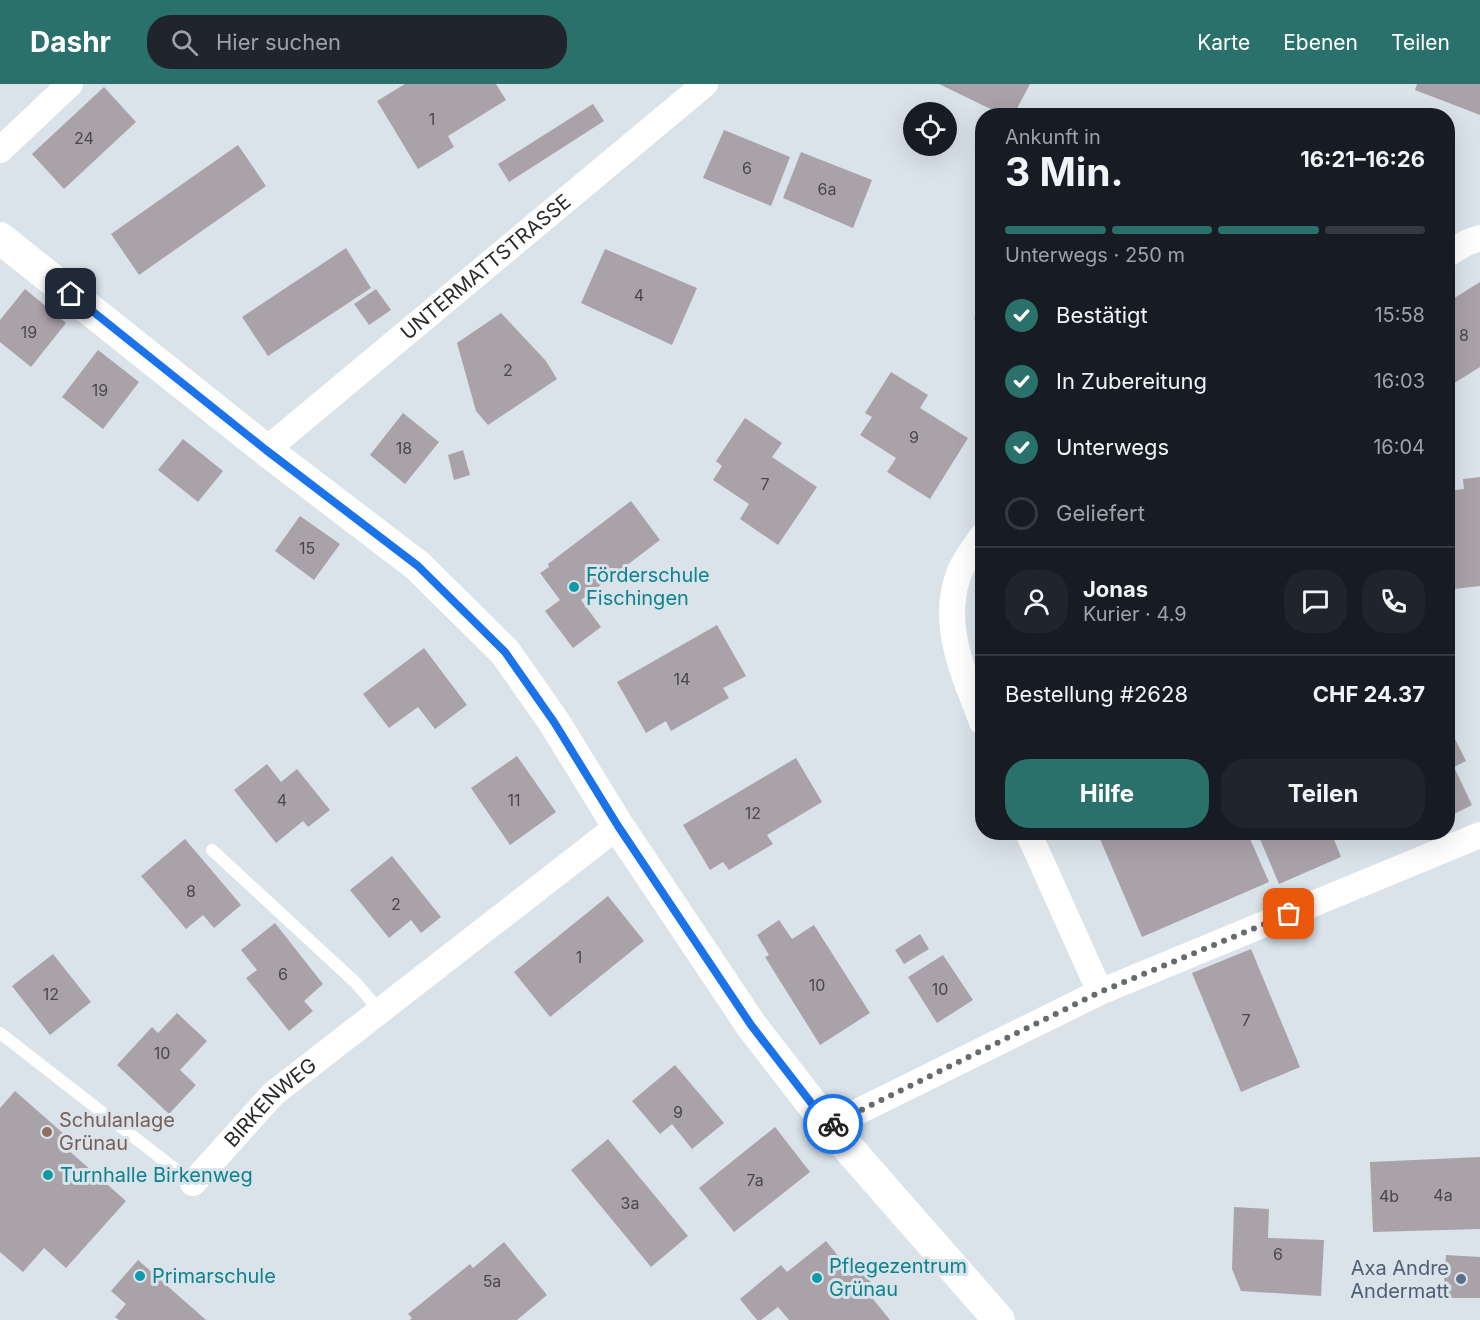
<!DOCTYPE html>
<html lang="de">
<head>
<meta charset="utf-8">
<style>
  body { margin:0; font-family:Inter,sans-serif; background:#20242c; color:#f1f3f6; height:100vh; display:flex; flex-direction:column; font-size:22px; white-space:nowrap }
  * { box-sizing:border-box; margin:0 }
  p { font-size:20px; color:#9ea1a6 }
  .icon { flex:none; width:33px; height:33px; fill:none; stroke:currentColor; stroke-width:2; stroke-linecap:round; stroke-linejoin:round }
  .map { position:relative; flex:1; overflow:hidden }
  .details { position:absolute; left:975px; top:24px; width:480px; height:732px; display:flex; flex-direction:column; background:#171b24; border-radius:24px; box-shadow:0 6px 24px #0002 }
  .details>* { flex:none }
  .fabs { position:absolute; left:903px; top:18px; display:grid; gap:12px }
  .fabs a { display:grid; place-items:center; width:54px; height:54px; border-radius:50%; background:#171b24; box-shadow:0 6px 24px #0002; font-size:30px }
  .pin { position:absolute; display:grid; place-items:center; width:51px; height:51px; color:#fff; margin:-26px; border-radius:12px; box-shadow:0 3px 9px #0006 }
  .courier { position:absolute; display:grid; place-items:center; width:60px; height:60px; margin:-30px; border:4px solid #1a73e8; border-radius:50%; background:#fff; color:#222; box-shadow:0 2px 8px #0007 }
  .headline em { font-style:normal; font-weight:700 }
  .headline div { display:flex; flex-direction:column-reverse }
  .headline { display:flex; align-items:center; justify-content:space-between; height:102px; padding:0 30px }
  h1 { font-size:39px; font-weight:700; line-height:45px }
  .bar { display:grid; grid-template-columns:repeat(4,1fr); gap:9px 6px; align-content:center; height:72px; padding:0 30px }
  .bar i { height:8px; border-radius:4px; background:#363941 }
  .bar .selected { background:#29716a }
  .bar p { grid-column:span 4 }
  .line { display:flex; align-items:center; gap:15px; padding:0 30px; border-top:2px solid #363941 }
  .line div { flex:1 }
  .round { display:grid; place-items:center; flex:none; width:63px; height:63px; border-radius:24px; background:#20242c }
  ol { padding:0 30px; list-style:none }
  li { display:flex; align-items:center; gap:18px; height:66px }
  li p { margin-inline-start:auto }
  li .icon { padding:6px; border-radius:50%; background:#29716a; color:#fff; stroke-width:4 }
  li:last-child { color:#9ea1a6 }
  li i { width:33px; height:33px; border:3px solid #363941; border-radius:50% }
  .primary-button { display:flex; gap:12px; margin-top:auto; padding:12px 30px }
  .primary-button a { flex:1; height:69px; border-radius:24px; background:#29716a; color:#fff; font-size:24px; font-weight:700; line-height:69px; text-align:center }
  .primary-button a+a { background:#20242c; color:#f1f3f6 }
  header { display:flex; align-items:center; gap:36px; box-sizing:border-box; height:84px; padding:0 30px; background:#29716a; color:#fff }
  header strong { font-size:28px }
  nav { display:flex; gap:33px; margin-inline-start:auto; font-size:21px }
  .search { width:420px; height:54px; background:#20242c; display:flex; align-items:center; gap:15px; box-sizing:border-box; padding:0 21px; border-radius:24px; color:#9ea1a6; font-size:22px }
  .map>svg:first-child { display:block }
  .building { fill:#aaa2a9 }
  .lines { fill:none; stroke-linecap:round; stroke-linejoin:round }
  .service { stroke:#fff; stroke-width:12 }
  .minor { stroke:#fff; stroke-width:26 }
  .tertiary { stroke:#fff; stroke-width:32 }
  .done { stroke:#666b6e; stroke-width:6; stroke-dasharray:0 10.8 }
  .route { stroke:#1a73e8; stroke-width:8 }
  .culture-dot { fill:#0f9aa8; stroke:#dae3e9; stroke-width:2 }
  .education-dot { fill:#8d6e63; stroke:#dae3e9; stroke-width:2 }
  .service-dot { fill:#5c6f8a; stroke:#dae3e9; stroke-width:2 }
  .labels { text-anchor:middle; stroke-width:6; stroke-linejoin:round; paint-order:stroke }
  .number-label { font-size:16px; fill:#48484b }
  .street-label { font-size:20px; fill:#272a2c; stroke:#dae3e9 }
  .culture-label { font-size:20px; fill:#0d838f; stroke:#dae3e9; text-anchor:start }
  .education-label { font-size:20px; fill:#785e54; stroke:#dae3e9; text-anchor:start }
  .service-label { font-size:20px; fill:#4e5e75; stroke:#dae3e9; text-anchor:end }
</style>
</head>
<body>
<header>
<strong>Dashr</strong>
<div class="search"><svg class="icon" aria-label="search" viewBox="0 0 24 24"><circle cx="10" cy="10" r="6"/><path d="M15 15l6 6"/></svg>Hier suchen</div>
<nav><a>Karte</a><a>Ebenen</a><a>Teilen</a></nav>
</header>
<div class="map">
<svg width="1480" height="1236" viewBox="0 0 1480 1236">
  <rect width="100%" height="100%" fill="#dae3e9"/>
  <g class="building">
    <polygon points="405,0 496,0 506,16 448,52 454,63 418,85 377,17"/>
    <polygon points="939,0 1030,0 1013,32 1005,32"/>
    <polygon points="1417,0 1480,0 1480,31 1415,6"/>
    <polygon points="104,3 136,38 64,105 32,70"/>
    <polygon points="593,20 604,37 509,98 498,80"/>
    <polygon points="724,46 790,73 771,122 703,94"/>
    <polygon points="238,61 266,102 139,191 111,150"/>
    <polygon points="801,68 872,96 853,144 783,114"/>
    <polygon points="346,164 371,204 268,272 242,233"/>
    <polygon points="605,165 697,204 672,261 581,219"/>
    <polygon points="1480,198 1480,283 1448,303 1448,218"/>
    <polygon points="25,205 66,239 31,283 0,258 0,236"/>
    <polygon points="376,205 391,226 369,241 354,220"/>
    <polygon points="982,228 982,254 975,242 977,240 974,234"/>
    <polygon points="501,229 546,277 557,295 488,341 476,327 457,259"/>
    <polygon points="98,266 139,298 103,345 62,313"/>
    <polygon points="891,288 928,311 920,324 968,354 930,415 887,388 896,374 860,351 872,333 865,329"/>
    <polygon points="403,329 439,358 405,400 370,371"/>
    <polygon points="745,334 782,359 772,373 817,403 778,461 740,435 749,420 713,396 722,382 716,377"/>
    <polygon points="183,355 223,387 198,418 158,386"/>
    <polygon points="463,366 470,391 454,396 448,371"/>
    <polygon points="1480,393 1480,502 1454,505 1448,444 1448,407 1464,405 1463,395"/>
    <polygon points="631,417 660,456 581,516 601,543 573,564 545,527 560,516 540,489 549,483 548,480"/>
    <polygon points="300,432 340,460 314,496 275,467"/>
    <polygon points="717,541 746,592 723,604 729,614 671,647 666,637 646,649 617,598"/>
    <polygon points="424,564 467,621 435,645 418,623 389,644 363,610"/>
    <polygon points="1448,641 1466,677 1454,683 1472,721 1448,733"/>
    <polygon points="517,672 556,728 510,761 471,704"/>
    <polygon points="796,674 822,718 767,751 773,760 729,786 723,778 710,786 683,741"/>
    <polygon points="267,680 281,698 297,685 330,726 308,743 303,737 276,759 234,706"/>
    <polygon points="1097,748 1247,748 1269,798 1142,853"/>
    <polygon points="1257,748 1331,748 1341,773 1279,800"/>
    <polygon points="185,755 241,821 214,844 203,831 186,845 141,792"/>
    <polygon points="392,772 441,833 421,849 411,836 389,854 350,806"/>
    <polygon points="608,812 644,857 550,933 514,888"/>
    <polygon points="779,836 792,855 814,841 870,929 820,961 765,873 769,871 757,851"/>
    <polygon points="275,839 323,900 304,917 313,927 289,947 246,894 257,886 241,866"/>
    <polygon points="920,850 929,865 904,880 895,866"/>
    <polygon points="1251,865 1300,983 1241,1008 1192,889"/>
    <polygon points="53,870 91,918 50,951 12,902"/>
    <polygon points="943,871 973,916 937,939 908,893"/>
    <polygon points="177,929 207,957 180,986 196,1001 169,1030 117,981 152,943 158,949"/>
    <polygon points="675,981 724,1039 692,1065 672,1040 660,1050 632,1017"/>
    <polygon points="15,1007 73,1058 67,1065 126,1117 66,1184 44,1164 23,1188 0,1168 0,1024"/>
    <polygon points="775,1043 810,1088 734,1148 699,1104"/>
    <polygon points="608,1055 688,1152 651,1183 571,1086"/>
    <polygon points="1480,1073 1480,1145 1373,1148 1370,1078"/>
    <polygon points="1234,1123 1269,1125 1268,1154 1324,1156 1321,1212 1241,1207 1232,1185"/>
    <polygon points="826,1157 852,1189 859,1183 871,1198 864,1204 890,1236 789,1236 778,1223 761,1236 757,1236 740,1215 781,1181 787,1188"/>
    <polygon points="504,1158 547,1211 517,1236 410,1236 412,1234 408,1230 470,1180 473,1184"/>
    <polygon points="1446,1171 1480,1173 1480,1214 1443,1214"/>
    <polygon points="138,1176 206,1236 119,1236 115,1233 126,1220 111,1207"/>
  </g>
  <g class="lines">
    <g class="service">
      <polyline points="212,766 356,899 380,927"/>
      <polyline points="0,949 193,1099"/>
    </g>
    <g class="minor">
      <polyline points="0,66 70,0"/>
      <polyline points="1448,170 1466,159 1480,154"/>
      <path id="s1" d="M 266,366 L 705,0"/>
      <path d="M 982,452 C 975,463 965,475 960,487 C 939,539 964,590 982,638"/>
      <polyline points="1028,748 1100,908"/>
      <polyline points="829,1042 1100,908 1480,751"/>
      <path id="s2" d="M 193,1099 L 273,1010 L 618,742"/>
    </g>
    <polyline class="tertiary" points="0,154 266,366 418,482 505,568 554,638 618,742 751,941 829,1042 999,1236"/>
  </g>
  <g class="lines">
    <polyline class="done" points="833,1040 1100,908 1289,830"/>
    <polyline class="route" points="71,210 266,366 418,482 505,568 554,638 618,742 751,941 829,1042 833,1040"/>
  </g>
  <g class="culture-dot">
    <circle cx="574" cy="503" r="6"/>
    <circle cx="48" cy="1091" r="6"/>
    <circle cx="140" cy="1192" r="6"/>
    <circle cx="817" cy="1194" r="6"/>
  </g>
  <circle class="education-dot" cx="47" cy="1048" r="6"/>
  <circle class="service-dot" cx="1461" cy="1195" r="6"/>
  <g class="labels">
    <g class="number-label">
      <text x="432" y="41">1</text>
      <text x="84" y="60">24</text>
      <text x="747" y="90">6</text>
      <text x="827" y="111">6a</text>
      <text x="639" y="217">4</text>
      <text x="29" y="254">19</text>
      <text x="1464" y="257">8</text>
      <text x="508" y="292">2</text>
      <text x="100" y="312">19</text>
      <text x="914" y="359">9</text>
      <text x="404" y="370">18</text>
      <text x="765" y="406">7</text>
      <text x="307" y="470">15</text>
      <text x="682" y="601">14</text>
      <text x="282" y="722">4</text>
      <text x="514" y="722">11</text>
      <text x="753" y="735">12</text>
      <text x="191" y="813">8</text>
      <text x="396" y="826">2</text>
      <text x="579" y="879">1</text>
      <text x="283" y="896">6</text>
      <text x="817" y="907">10</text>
      <text x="940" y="911">10</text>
      <text x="51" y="916">12</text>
      <text x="1246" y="942">7</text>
      <text x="162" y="975">10</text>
      <text x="678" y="1034">9</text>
      <text x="755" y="1102">7a</text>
      <text x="1443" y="1117">4a</text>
      <text x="1389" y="1118">4b</text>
      <text x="630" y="1125">3a</text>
      <text x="1278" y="1176">6</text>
      <text x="492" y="1203">5a</text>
    </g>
    <g class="street-label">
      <text dy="7" stroke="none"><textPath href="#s1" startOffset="286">UNTERMATTSTRASSE</textPath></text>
      <text dy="7" stroke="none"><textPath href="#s2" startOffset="112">BIRKENWEG</textPath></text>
    </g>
    <g class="culture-label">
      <text x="586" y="498">Förderschule<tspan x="586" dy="23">Fischingen</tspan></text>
      <text x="60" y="1098">Turnhalle Birkenweg</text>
      <text x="829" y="1189">Pflegezentrum<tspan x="829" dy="23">Grünau</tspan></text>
      <text x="152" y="1199">Primarschule</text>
    </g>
    <g class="education-label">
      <text x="59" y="1043">Schulanlage<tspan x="59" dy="23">Grünau</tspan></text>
    </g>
    <g class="service-label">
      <text x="1449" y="1191">Axa Andre<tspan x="1449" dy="23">Andermatt</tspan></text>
    </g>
  </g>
</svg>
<div class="fabs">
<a><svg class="icon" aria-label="locate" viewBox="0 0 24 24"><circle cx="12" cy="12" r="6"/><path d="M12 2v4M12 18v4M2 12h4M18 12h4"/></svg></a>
</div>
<div class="pin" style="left:1289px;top:830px;background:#ea580c"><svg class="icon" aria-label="bag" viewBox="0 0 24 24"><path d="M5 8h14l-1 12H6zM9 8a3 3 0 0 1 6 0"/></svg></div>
<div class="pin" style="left:71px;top:210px;background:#1f2937"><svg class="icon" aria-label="home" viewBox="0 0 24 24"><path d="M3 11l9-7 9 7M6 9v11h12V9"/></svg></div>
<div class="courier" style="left:833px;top:1040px"><svg class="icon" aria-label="bike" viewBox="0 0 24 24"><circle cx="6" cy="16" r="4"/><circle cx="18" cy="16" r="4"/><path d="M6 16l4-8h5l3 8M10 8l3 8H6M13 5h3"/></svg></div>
<section class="details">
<div class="headline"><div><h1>3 Min.</h1><p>Ankunft in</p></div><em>16:21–16:26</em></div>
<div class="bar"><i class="selected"></i><i class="selected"></i><i class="selected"></i><i></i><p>Unterwegs · 250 m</p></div>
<ol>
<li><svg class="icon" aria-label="check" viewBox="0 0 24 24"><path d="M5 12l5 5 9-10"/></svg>Bestätigt<p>15:58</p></li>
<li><svg class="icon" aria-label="check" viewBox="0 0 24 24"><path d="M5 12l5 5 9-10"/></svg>In Zubereitung<p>16:03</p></li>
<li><svg class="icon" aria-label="check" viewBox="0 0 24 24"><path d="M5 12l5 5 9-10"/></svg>Unterwegs<p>16:04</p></li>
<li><i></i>Geliefert</li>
</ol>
<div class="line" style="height:108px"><a class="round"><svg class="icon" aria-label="person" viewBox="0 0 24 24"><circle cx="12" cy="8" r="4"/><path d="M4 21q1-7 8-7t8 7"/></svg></a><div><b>Jonas</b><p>Kurier · 4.9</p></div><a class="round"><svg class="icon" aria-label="chat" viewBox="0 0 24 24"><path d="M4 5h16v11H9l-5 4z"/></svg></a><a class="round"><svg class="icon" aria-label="phone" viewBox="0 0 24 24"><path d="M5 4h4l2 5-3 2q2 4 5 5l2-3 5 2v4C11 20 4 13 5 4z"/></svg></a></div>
<div class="line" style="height:78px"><div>Bestellung #2628</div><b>CHF 24.37</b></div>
<div class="primary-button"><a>Hilfe</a><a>Teilen</a></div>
</section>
</div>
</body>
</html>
